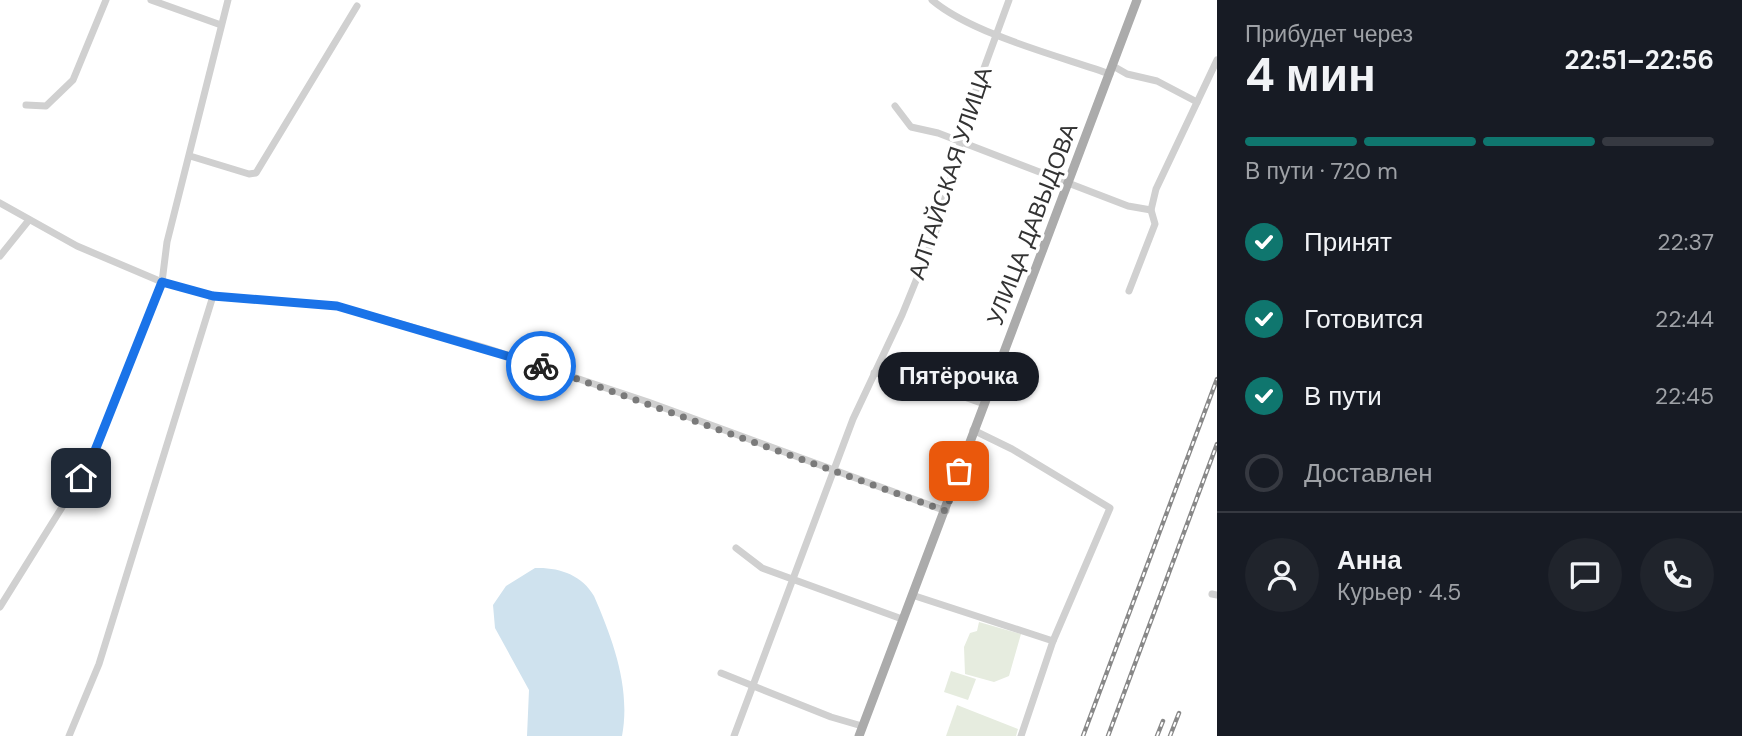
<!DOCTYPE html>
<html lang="ru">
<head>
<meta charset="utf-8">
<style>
  body { margin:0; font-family:"DM Sans",sans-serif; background:#20242c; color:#f1f3f6; height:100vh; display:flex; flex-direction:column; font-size:26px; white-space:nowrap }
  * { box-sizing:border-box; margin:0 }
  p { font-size:23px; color:#9ea1a6 }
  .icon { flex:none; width:38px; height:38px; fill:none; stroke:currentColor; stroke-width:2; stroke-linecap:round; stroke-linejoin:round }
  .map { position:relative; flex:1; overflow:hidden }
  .side { display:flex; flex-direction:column; background:#171b24; width:525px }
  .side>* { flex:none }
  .pin { position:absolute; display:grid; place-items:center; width:60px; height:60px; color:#fff; margin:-30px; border-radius:14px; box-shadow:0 4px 10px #0006 }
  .courier { position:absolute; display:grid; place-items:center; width:70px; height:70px; margin:-35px; border:5px solid #1a73e8; border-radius:50%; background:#fff; color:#222; box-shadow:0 2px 9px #0007 }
  .bubble { position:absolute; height:49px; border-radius:24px; background:#171b24; box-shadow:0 2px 5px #0004; font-size:23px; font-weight:700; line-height:49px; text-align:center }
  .overview em { font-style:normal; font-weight:700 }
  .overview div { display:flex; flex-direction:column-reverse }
  .overview { display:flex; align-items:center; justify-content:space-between; height:119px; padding:0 28px }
  h1 { font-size:46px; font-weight:700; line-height:52px }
  .bar { display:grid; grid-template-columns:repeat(4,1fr); gap:10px 7px; align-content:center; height:84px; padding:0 28px }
  .bar i { height:9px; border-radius:5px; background:#363941 }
  .bar .selected { background:#0f766e }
  .bar p { grid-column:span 4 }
  .line { display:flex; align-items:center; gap:18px; padding:0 28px; border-top:2px solid #363941 }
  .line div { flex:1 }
  .round { display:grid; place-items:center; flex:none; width:74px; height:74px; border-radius:37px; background:#20242c }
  ol { padding:0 28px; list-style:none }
  li { display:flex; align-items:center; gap:21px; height:77px }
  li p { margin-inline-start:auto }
  li .icon { padding:7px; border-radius:50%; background:#0f766e; color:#fff; stroke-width:4 }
  li:last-child { color:#9ea1a6 }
  li i { width:38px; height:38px; border:4px solid #363941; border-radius:50% }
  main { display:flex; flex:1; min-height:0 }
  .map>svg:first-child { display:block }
  .green { fill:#e6ecdf }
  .water { fill:#cfe2ee }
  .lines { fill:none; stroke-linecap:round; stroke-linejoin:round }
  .minor { stroke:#d0d0d0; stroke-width:7 }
  .major { stroke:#ababab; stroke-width:9 }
  .rail-casing { stroke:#888; stroke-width:4.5 }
  .rail { stroke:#fff; stroke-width:2; stroke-dasharray:5; stroke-linecap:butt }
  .done { stroke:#7a7a7a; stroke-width:7; stroke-dasharray:0 12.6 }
  .route { stroke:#1a73e8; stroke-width:9 }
  .labels { text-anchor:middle; stroke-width:7; stroke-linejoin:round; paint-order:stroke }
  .street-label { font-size:23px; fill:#333; stroke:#fff }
</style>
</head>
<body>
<main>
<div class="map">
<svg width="1217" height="736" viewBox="0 0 1217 736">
  <rect width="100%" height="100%" fill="#fff"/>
  <g class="green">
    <polygon points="979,622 1021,634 1009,676 994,682 965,674 964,647 970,633 977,631"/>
    <polygon points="951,671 976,679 968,700 944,692"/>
    <polygon points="957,705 1018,729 1016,736 946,736"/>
  </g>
  <path class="water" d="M 535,568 C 559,567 582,575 594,596 C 613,640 631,688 622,736 L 527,736 L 529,690 L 495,628 L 493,605 L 506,586 Z"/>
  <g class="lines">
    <g class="minor">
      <polyline points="151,0 221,25"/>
      <path d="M 932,0 C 972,34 1059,56 1110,74"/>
      <polyline points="1113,66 1127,74 1157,81 1197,102"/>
      <polyline points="26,105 46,106 73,80 106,0"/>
      <polyline points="895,106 911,127 938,133 1128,206 1151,210"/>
      <polyline points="190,156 249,174 256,173 357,6"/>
      <polyline points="0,203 77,246 162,282 213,296 337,306 483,347 648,402 946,511"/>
      <polyline points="0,256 29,220"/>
      <polyline points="1129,291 1155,224 1151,210 1156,189 1217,60"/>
      <polyline points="874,373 906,376 984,404"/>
      <polyline points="973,430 1012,449 1110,508 1053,641 1021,736"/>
      <polyline points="736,548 762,568 902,619"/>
      <polyline points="1212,594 1217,595"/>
      <polyline points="912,595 1053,641"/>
      <polyline points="0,607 92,459 162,282 167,242 228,0"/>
      <polyline points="721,673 831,717 862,726"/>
      <polyline points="69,736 99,664 213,296"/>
      <polyline points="734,736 853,419 902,315 935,234 972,101 1009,0"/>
    </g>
    <polyline class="major" points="859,736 1137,0"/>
    <defs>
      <g id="rail">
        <polyline points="1083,736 1217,379"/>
        <polyline points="1108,736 1217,444"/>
        <polyline points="1157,736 1163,721"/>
        <polyline points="1170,736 1179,713"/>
      </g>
    </defs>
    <use href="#rail" class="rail-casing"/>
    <use href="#rail" class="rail"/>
  </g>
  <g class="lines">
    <polyline class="done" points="541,366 946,511 959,471"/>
    <polyline class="route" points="81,478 92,458 162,282 213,296 337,306 541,366"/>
  </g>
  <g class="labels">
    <g class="street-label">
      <text transform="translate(950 173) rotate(-72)" y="8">АЛТАЙСКАЯ УЛИЦА</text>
      <text transform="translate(1032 224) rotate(-69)" y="8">УЛИЦА ДАВЫДОВА</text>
    </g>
  </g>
</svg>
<div class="pin" style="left:959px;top:471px;background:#ea580c"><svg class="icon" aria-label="bag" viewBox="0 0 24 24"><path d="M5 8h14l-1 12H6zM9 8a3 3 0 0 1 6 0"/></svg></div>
<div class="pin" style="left:81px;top:478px;background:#1f2937"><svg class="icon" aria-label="home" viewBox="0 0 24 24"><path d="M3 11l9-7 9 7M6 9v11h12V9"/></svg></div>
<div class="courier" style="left:541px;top:366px"><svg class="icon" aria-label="bike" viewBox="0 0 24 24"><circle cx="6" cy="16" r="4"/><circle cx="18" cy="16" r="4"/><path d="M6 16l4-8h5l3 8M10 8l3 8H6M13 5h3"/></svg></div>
<div class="bubble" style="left:878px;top:352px;width:161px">Пятёрочка</div>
</div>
<section class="side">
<div class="overview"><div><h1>4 мин</h1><p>Прибудет через</p></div><em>22:51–22:56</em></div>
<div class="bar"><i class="selected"></i><i class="selected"></i><i class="selected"></i><i></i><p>В пути · 720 m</p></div>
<ol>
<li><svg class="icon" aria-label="check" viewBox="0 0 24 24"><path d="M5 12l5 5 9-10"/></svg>Принят<p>22:37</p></li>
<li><svg class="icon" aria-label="check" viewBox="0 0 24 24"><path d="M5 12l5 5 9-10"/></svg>Готовится<p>22:44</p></li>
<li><svg class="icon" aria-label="check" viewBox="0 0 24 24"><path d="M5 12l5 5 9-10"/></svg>В пути<p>22:45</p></li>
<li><i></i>Доставлен</li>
</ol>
<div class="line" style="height:126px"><a class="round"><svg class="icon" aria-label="person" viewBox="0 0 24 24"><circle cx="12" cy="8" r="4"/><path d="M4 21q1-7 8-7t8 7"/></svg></a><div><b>Анна</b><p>Курьер · 4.5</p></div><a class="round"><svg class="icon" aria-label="chat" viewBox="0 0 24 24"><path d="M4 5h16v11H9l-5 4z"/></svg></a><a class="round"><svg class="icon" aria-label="phone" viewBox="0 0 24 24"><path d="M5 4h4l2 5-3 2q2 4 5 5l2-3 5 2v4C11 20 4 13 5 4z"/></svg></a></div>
</section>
</main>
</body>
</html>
